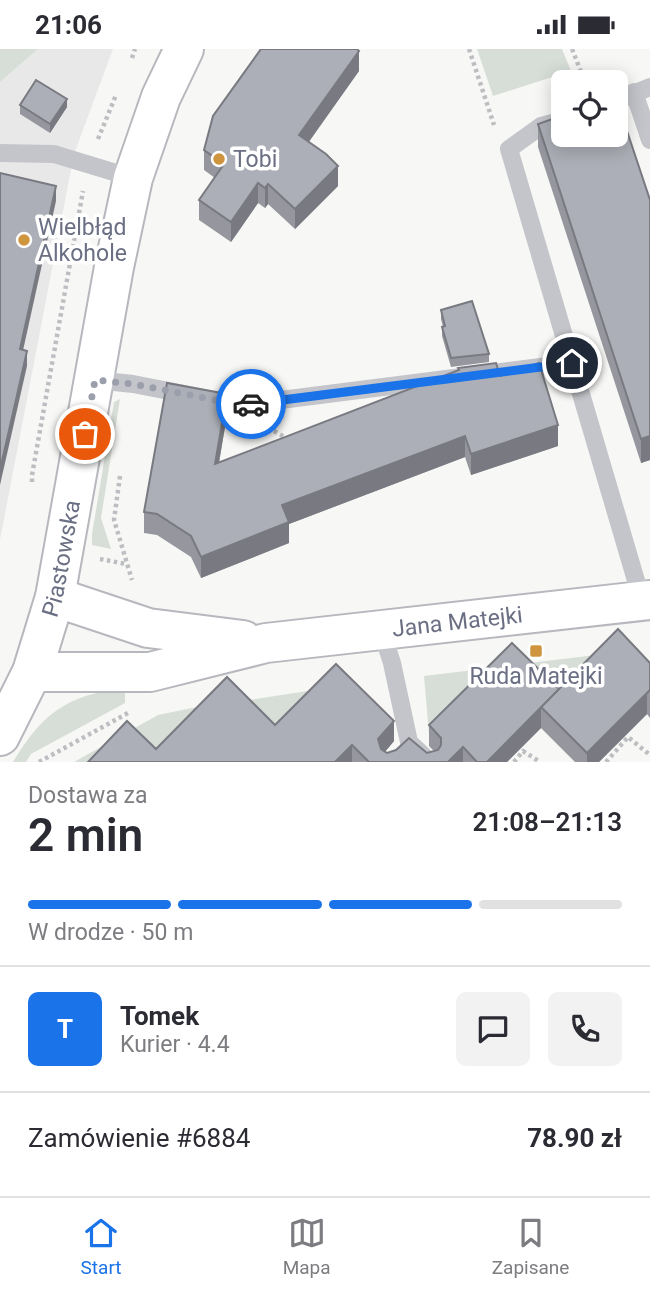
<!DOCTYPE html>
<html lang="pl">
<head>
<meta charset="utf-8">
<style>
  body { margin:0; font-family:Roboto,sans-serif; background:#f2f2f3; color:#2b2b33; height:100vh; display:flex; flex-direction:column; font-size:26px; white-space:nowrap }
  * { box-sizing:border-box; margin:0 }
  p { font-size:23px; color:#7c7c81 }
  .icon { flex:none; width:38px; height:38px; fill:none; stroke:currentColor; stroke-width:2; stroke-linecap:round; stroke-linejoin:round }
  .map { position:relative; height:713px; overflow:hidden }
  .details { display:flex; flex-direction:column; background:#fff; flex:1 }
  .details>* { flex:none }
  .fabs { position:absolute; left:551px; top:21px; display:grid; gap:14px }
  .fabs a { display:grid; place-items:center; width:77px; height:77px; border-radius:10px; background:#fff; box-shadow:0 4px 18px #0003; font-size:35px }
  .pin { position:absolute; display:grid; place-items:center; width:60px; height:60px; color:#fff; margin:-30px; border:4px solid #fff; border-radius:50%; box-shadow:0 2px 7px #0007 }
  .courier { position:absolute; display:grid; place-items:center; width:70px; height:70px; margin:-35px; border:5px solid #1a73e8; border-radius:50%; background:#fff; color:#222; box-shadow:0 2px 9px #0007 }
  .headline em { font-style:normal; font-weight:600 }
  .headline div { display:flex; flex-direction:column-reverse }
  .headline { display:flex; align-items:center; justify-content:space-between; height:119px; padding:0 28px }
  h1 { font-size:46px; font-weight:600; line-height:52px }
  .bar { display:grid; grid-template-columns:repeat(4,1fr); gap:10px 7px; align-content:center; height:84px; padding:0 28px }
  .bar i { height:9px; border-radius:5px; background:#e1e1e2 }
  .bar .on { background:#1a73e8 }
  .bar p { grid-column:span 4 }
  .line { display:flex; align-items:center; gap:18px; padding:0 28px; border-top:2px solid #e1e1e2 }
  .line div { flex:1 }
  .round { display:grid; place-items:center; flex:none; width:74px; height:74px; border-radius:10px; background:#f2f2f3 }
  .status { display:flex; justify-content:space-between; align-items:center; height:49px; padding:0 35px; background:#fff; direction:ltr }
  .status svg { height:19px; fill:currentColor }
  .menu { display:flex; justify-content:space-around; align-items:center; height:98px; border-top:2px solid #e1e1e2; background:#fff; font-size:19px; color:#7c7c81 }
  .menu a { display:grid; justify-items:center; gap:4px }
  .menu .on { color:#1a73e8 }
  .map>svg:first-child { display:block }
  .built { fill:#e8e8e8 }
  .green { fill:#d7ded8 }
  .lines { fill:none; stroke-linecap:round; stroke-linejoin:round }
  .secondary-casing { stroke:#b6b8be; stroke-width:42 }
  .path { stroke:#bdbec1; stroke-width:4.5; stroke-dasharray:3.5 3.5; stroke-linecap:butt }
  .lane { stroke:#c4c5ca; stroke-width:18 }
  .secondary { stroke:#fff; stroke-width:38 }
  .wall { fill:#95969e }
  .shaded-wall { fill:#797a81 }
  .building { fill:#adafb8; stroke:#797a81; stroke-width:2 }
  .done { stroke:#9b9fab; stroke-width:7; stroke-dasharray:0 12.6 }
  .route { stroke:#1a73e8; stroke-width:9 }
  .poi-dot { fill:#cf943e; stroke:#fff; stroke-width:2.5 }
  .labels { text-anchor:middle; stroke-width:7; stroke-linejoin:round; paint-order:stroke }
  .poi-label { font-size:23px; fill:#6a6f83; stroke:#fff; text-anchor:start }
  .street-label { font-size:23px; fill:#6a6f83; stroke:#fff }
</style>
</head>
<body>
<div class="status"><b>21:06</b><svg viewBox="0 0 49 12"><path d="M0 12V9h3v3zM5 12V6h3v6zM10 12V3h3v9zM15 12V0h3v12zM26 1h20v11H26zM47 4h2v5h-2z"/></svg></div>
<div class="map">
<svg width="650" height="713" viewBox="0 0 650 713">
  <rect width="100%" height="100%" fill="#f7f8f5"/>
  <polygon class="built" points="38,0 113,0 74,105 0,491 0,33"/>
  <g class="green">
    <polygon points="0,0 38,0 0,33"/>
    <polygon points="477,0 562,0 571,22 493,47"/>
    <polygon points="120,350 101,469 111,500 92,496 92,485 114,353"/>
    <polygon points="604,605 556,650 521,615"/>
    <polygon points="498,618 429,685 424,627"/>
    <path d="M 125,640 L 125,654 L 31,705 L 26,713 L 13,713 C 41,666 68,644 125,640 Z"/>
    <polygon points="320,640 276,684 243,652"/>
    <polygon points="216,654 159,713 74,713 158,666"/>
  </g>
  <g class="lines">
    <defs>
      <g id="secondary">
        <polyline points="55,548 148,579 243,591"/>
        <path id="s1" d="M 32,623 L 150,623 L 266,594 L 650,551"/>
        <path id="s2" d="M 0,687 L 32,623 L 55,548 L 114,218 L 133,129 L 161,48 L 184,0"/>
      </g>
    </defs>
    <use href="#secondary" class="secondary-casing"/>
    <g class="path">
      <polyline points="469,0 494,76"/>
      <polyline points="572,0 585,33"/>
      <polyline points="132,9 135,0"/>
      <polyline points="98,90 116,46"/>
      <polyline points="274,382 290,391"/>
      <polyline points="120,427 114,471 132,531"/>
      <polyline points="32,433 32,426 83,142"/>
      <polyline points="100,510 126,515"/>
      <polyline points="39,713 128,664"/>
      <polyline points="514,713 523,702 540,713"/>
      <polyline points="606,713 628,688 650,706"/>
    </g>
    <g class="lane">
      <polyline points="634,43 650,91"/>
      <polyline points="616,52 650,38"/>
      <polyline points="564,71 541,77 509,100 642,552"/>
      <polyline points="0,104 54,105 133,129"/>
      <polyline points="95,331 133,335 241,356 572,314"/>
      <polyline points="382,583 392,614 409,693 430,713"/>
    </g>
    <use href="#secondary" class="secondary"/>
  </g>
  <g class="wall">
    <polygon points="359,22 309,93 338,137 295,180 268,155 265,159 258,154 231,193 199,171 199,151 215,129 204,121 204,101"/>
    <polygon points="20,56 67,58 50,84 20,65"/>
    <polygon points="538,75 650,151 650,411 641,414 538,98"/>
    <polygon points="441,261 489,305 489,313 451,318 442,287 442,278 443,278 441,270"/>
    <polygon points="458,319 500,327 558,397 471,426 465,408 289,475 289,494 201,529 191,508 157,486 144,484 144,463 227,366 219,414 458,321"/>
    <polygon points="650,614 650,669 647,665 599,713 575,713 541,679 507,713 88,713 275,676 394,692 385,703 387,704 427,704 434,702 429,697 429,676"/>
  </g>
  <g class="shaded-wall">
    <polygon points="359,2 359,22 299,106 299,86"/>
    <polygon points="67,50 67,58 50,84 50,75"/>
    <polygon points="338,117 338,137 295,180 295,160"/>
    <polygon points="258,134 258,154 231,193 231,173"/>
    <polygon points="268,135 268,155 265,159 265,139"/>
    <polygon points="56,137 56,152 20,315 20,300"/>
    <polygon points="27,302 27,317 0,436 0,421"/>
    <polygon points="227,345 227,366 215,436 215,415"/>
    <polygon points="558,376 558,397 471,426 471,405"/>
    <polygon points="465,387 465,408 289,475 289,494 201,529 201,508 282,456"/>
    <polygon points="650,387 650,411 641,414 641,390"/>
    <polygon points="647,645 647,665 599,713 587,713 587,704"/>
    <polygon points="541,658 541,679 507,713 487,713"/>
    <polygon points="394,672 394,692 378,711 378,690"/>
    <polygon points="352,696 352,713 335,713"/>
    <polygon points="463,698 463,713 448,713"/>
  </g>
  <g class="building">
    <polygon points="261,0 357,0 359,2 299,86 326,105 338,117 295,160 268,135 265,139 258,134 231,173 199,151 224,115 204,101 213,67"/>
    <polygon points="36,31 67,50 50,75 20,56"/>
    <polygon points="616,49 650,151 650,387 641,390 538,75 564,66 564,86 616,86"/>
    <polygon points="0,124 56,137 20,300 27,302 0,421"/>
    <polygon points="472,252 489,305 451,309 442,278 445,277 441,261"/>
    <polygon points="496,314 500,327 539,314 558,376 471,405 465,387 282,456 289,473 201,508 191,487 157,465 144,463 167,334 227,345 215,415 459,321 458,319"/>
    <polygon points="618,580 650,614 650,641 587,704 541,658"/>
    <polygon points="512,594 559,640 487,713 477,713 463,698 448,713 369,713 352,696 335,713 88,713 127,672 156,700 227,628 275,676 336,615 394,672 378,690 381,700 387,704 396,701 409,689 427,704 438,701 441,696 441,689 429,676"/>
  </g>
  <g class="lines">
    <polyline class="done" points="85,385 95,331 133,335 241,356 251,355"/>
    <polyline class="route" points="251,355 572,314"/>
  </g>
  <g class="poi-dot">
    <circle cx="219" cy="110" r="7"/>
    <circle cx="24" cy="191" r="7"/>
    <rect x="529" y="595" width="14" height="14" rx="3.5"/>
  </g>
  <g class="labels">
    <g class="poi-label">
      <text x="233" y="118">Tobi</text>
      <text x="38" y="186">Wielbłąd<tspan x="38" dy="26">Alkohole</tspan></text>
      <text x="536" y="635" text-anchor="middle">Ruda Matejki</text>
    </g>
    <g class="street-label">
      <text dy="8" stroke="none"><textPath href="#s2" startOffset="189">Piastowska</textPath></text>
      <text dy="8" stroke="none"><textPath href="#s1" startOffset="430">Jana Matejki</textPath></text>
    </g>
  </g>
</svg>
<div class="fabs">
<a><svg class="icon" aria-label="locate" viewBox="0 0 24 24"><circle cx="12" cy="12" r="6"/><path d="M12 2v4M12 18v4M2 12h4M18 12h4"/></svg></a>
</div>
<div class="pin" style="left:85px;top:385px;background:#ea580c"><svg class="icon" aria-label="bag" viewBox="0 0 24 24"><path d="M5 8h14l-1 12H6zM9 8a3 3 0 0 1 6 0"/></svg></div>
<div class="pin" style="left:572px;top:314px;background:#1f2937"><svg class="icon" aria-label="home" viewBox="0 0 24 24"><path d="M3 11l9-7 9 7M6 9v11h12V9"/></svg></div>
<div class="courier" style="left:251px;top:355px"><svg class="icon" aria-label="car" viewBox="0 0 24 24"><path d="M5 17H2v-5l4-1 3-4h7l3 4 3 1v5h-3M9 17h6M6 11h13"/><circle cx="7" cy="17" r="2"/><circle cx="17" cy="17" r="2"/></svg></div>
</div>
<section class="details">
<div class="headline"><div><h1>2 min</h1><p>Dostawa za</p></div><em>21:08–21:13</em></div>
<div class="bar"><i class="on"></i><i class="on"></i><i class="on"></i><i></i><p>W drodze · 50 m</p></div>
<div class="line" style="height:126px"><b class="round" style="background:#1a73e8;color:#fff">T</b><div><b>Tomek</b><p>Kurier · 4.4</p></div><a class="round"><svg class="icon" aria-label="chat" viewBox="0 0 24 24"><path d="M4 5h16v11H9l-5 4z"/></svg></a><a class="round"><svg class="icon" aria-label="phone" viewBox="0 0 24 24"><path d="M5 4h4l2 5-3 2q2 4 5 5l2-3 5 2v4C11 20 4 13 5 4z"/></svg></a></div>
<div class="line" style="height:91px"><div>Zamówienie #6884</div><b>78.90 zł</b></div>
</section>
<nav class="menu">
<a class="on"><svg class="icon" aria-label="home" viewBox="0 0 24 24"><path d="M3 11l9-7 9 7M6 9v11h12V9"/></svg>Start</a>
<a><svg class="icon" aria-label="map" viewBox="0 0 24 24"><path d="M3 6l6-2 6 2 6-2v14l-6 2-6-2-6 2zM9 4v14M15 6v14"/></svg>Mapa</a>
<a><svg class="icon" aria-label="saved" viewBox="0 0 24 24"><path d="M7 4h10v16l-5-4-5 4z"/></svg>Zapisane</a>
</nav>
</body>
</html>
